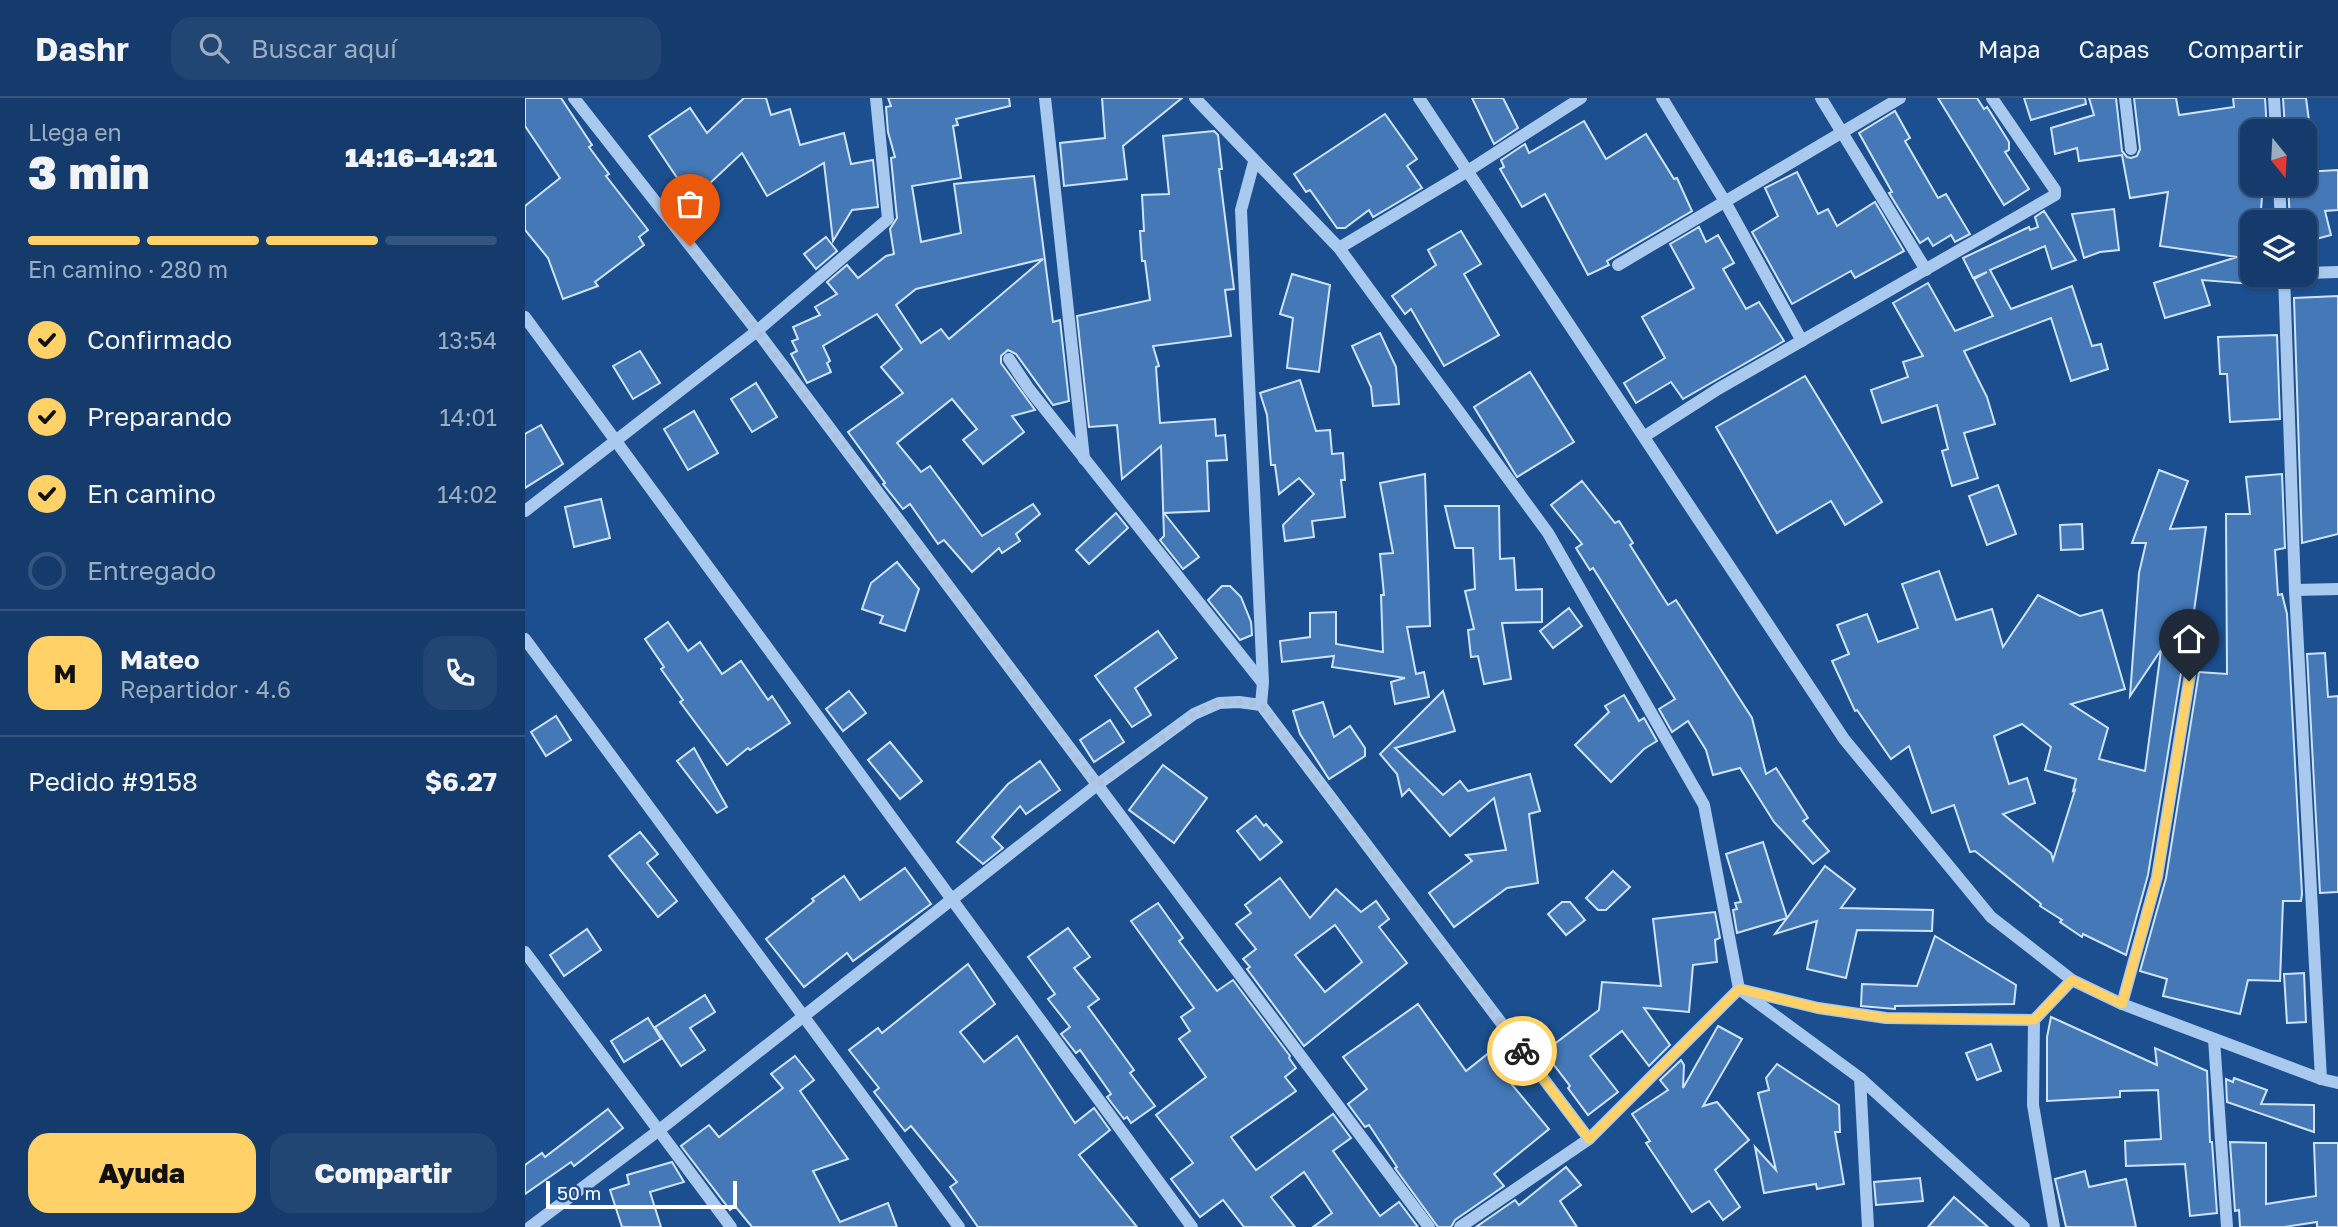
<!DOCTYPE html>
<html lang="es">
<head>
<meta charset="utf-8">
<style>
  body { margin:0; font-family:"Golos Text",sans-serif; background:#214673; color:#f1f3f6; height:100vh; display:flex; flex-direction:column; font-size:26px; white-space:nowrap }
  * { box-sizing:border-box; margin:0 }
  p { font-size:23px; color:#9dadc1 }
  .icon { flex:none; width:38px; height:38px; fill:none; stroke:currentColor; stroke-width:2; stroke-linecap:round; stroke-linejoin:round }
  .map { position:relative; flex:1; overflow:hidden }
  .details { display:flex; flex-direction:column; background:#143b6b; width:525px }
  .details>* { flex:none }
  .needle { width:46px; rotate:162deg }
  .buttons { position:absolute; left:1715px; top:21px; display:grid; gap:14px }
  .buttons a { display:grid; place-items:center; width:77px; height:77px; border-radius:14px; background:#143b6b; box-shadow:0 2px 5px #0004,0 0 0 2px #33557e; font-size:35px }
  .scale { position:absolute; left:21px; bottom:18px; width:191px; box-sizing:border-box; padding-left:7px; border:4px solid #fff; border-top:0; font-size:19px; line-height:24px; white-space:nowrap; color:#fff; -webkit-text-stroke:5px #1b4f8f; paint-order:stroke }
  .pin { position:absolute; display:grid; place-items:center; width:60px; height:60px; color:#fff; margin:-72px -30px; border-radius:50% 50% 50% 0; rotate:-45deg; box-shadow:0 0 7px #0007 }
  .pin .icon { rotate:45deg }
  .courier { position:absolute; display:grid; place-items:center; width:70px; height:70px; margin:-35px; border:5px solid #ffd166; border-radius:50%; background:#fff; color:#222; box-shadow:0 2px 9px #0007 }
  .summary em { font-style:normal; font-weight:800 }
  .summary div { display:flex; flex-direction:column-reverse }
  .summary { display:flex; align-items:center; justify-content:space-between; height:119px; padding:0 28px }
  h1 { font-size:46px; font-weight:800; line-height:52px }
  .bar { display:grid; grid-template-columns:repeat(4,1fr); gap:10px 7px; align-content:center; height:84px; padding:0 28px }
  .bar i { height:9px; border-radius:5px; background:#33557e }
  .bar .active { background:#ffd166 }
  .bar p { grid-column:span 4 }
  .line { display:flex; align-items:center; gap:18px; padding:0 28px; border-top:2px solid #33557e }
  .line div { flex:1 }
  .round { display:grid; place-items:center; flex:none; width:74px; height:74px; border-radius:21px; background:#214673 }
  ol { padding:0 28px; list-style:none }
  li { display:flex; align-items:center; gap:21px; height:77px }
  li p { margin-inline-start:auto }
  li .icon { padding:7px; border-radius:50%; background:#ffd166; color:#111; stroke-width:4 }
  li:last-child { color:#9dadc1 }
  li i { width:38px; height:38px; border:4px solid #33557e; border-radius:50% }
  .button { display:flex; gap:14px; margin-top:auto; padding:14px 28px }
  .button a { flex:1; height:80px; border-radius:21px; background:#ffd166; color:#111; font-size:28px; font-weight:800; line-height:80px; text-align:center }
  .button a+a { background:#214673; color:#f1f3f6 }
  header { display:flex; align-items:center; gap:42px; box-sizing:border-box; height:98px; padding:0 35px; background:#143b6b; border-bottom:2px solid #33557e }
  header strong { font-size:33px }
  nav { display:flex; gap:38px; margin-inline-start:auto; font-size:24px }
  .search { width:490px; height:63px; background:#214673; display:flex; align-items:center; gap:18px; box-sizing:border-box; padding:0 24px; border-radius:21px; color:#9dadc1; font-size:26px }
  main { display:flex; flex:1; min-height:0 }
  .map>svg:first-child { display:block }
  .building { fill:#4478b7; stroke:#cfe3fa; stroke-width:2; fill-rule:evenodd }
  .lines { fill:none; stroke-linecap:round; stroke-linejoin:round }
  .minor { stroke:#a9c9ee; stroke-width:12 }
  .done { stroke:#afc1d8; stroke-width:7; stroke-dasharray:0 12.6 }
  .route { stroke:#ffd166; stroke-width:9 }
</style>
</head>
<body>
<header>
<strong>Dashr</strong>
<div class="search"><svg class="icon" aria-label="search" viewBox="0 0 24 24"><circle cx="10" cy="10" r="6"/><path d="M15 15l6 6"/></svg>Buscar aquí</div>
<nav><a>Mapa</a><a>Capas</a><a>Compartir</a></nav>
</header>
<main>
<section class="details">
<div class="summary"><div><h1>3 min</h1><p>Llega en</p></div><em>14:16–14:21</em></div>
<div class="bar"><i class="active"></i><i class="active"></i><i class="active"></i><i></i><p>En camino · 280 m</p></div>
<ol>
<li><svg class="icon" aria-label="check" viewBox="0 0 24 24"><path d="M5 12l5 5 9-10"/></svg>Confirmado<p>13:54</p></li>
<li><svg class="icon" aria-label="check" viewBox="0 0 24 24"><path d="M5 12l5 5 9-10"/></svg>Preparando<p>14:01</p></li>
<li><svg class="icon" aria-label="check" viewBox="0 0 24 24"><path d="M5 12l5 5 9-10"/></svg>En camino<p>14:02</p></li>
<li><i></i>Entregado</li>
</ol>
<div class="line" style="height:126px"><b class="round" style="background:#ffd166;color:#111">M</b><div><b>Mateo</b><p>Repartidor · 4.6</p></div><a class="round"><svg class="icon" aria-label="phone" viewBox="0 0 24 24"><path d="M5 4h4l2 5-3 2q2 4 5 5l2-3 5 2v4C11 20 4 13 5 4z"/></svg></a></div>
<div class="line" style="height:91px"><div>Pedido #9158</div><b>$6.27</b></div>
<div class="button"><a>Ayuda</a><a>Compartir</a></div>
</section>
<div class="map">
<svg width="1813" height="1129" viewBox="0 0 1813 1129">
  <rect width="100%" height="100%" fill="#1b4f8f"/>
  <g class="building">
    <polygon points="0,0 36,0 67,47 64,49 84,76 81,78 123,132 114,139 119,147 70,184 73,188 38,201 23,160 0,132 0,108 35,80 0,28"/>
    <polygon points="219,0 241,0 246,17 265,11 275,47 319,35 326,66 348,62 353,109 327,112 308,143 299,65 242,98 217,55 167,102 124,38 165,10 182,35"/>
    <path d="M 363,0 L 484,0 L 485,8 L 431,21 L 433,27 L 428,28 L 436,80 L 387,88 L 396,144 L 436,135 L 429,86 L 509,78 L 528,224 L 535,222 L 544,303 L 528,307 L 491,256 L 483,252 L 476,258 L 476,265 L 510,312 L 487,318 L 499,334 L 458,366 L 438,342 L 452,331 L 427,301 L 372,345 L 396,374 L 405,368 L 457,438 L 508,406 L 515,416 L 491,436 L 495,443 L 477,455 L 474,450 L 447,474 L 419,442 L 413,446 L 385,406 L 378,411 L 358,386 L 360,385 L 323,334 L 378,295 L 356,269 L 377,251 L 352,216 L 298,248 L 305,263 L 302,265 L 306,274 L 282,285 L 266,256 L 272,253 L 267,243 L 273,241 L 268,229 L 295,217 L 290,209 L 312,196 L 302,184 L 322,167 L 333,180 L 361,158 L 369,156 L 365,131 L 372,120 L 366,60 L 370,59 L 363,34 L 361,9 L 366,8 ZM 518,161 L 424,241 L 416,231 L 396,245 L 371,207 L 391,191 Z"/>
    <polygon points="577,0 657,0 598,48 602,81 539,88 535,45 580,40"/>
    <polygon points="947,0 978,0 993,30 969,46"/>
    <polygon points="1413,0 1452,0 1459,11 1462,9 1484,44 1484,52 1480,54 1504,91 1479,107"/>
    <polygon points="1499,0 1560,0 1561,6 1506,22"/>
    <polygon points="1564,0 1591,0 1597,53 1602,59 1606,60 1612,58 1615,51 1609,0 1651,0 1654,17 1709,9 1708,0 1740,0 1742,32 1727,33 1727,86 1738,86 1735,124 1727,124 1727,186 1677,182 1685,207 1640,220 1629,185 1712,159 1635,148 1643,94 1605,100 1597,57 1554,63 1552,50 1530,56 1526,30 1569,17"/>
    <polygon points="1758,0 1781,0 1785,30 1760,31"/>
    <polygon points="1370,13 1385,40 1380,43 1413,100 1421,96 1445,136 1430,144 1426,137 1408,148 1403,140 1395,145 1364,95 1367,94 1334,35"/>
    <polygon points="860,16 892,61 882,68 897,90 848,119 844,112 820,130 812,130 785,92 781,94 769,76"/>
    <polygon points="1059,23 1081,61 1121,36 1149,81 1152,80 1167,113 1082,163 1084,167 1063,177 1020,96 997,109 975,71 979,69 976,62 1000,46 1004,55"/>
    <polygon points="689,33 693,37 697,71 694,71 709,191 700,192 706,238 628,248 634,268 631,269 635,325 690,321 691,338 700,337 702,362 682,363 684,413 639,415 674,459 658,471 635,442 639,438 636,348 597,381 592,327 564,329 552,218 625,202 620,163 617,163 615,133 619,133 617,97 644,96 638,38"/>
    <polygon points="1813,72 1813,112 1800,113 1806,137 1780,144 1780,124 1765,124 1763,86 1780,86 1780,74"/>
    <polygon points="1272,74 1293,116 1303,111 1312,128 1350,104 1379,153 1330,180 1326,173 1267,206 1227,134 1253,118 1240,90"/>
    <polygon points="1589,111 1594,152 1575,154 1559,160 1547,116"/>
    <polygon points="1519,113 1551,162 1527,171 1520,148 1465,172 1486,211 1547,188 1567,248 1576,246 1583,271 1546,283 1526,220 1439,253 1462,299 1470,326 1439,335 1453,380 1427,388 1417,353 1423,351 1412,307 1357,325 1346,292 1383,279 1378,264 1398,258 1368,205 1403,185 1430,233 1468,218 1449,181 1462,174 1448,180 1438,160 1504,129 1505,132 1513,129 1510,119"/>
    <polygon points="1174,129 1181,144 1193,137 1209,165 1198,171 1221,211 1234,204 1259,243 1158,301 1146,284 1111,305 1099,285 1140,260 1117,219 1169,190 1145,146"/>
    <polygon points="936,133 956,166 939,176 974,237 919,268 886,211 880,216 867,198 911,167 903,152"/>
    <polygon points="301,139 312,153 291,171 279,156"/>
    <polygon points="767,176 805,187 794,274 762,270 768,220 755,216"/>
    <polygon points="1813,198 1813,436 1777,445 1769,200"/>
    <polygon points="855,235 871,269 874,306 848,308 846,289 827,248"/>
    <polygon points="1752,237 1755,321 1705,324 1702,276 1695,276 1693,239"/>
    <polygon points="115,253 135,285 108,301 88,268"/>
    <polygon points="1005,274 1049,344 992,379 949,309"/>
    <polygon points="1280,278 1357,404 1320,427 1306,403 1252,435 1191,329"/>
    <polygon points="775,282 791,333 805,332 807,356 818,355 820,382 816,382 820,419 787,423 789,439 760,443 758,427 789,396 774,380 754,396 750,367 746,367 742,317 735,295"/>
    <polygon points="231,285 252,319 227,334 206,301"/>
    <polygon points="169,313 193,355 163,372 139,331"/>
    <polygon points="16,327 38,366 0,390 0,336"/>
    <path d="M 1634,372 L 1663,383 L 1645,431 L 1681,429 L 1664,548 L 1659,557 L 1623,777 L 1601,857 L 1558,836 L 1557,839 L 1535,824 L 1537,822 L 1515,808 L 1516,806 L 1450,753 L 1445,754 L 1429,707 L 1407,715 L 1384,648 L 1366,661 L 1332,612 L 1330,613 L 1307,563 L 1324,556 L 1312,527 L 1342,516 L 1353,544 L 1393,530 L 1377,486 L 1414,473 L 1431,522 L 1467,511 L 1478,549 L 1513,497 L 1555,518 L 1577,512 L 1600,591 L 1546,606 L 1583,630 L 1574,661 L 1620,673 L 1636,552 L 1605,598 L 1614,475 L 1621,445 L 1607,445 ZM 1497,626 L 1526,649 L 1520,672 L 1551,681 L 1548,693 L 1550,692 L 1528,762 L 1526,755 L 1478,716 L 1510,705 L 1502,680 L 1484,686 L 1469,638 Z"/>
    <polygon points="900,376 905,528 882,529 891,576 899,574 904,599 870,606 866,584 880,580 807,569 809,558 757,564 755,543 785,539 785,515 811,514 811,546 858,554 856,497 859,497 855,456 868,455 855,385"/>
    <polygon points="1757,376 1760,450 1750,452 1753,497 1757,496 1762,516 1777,796 1776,803 1758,803 1755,883 1723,882 1715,916 1638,898 1642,881 1615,873 1641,780 1674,574 1702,576 1701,416 1725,416 1721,379"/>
    <polygon points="1057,383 1090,425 1094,423 1108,445 1105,447 1143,507 1151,502 1227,620 1241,676 1251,670 1283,720 1278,723 1304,753 1288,766 1249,724 1215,670 1188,677 1181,652 1163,623 1147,634 1134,611 1150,601 1068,470 1065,472 1051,450 1057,446 1026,407"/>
    <polygon points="1473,387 1491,436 1462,447 1444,398"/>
    <polygon points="76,401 85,440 49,449 40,409"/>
    <polygon points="920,408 974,408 975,461 989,460 991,492 1017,491 1017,524 977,525 986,581 959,586 953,558 946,559 943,532 949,531 940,493 950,491 948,450 930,450"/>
    <polygon points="591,415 603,430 564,466 551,452"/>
    <polygon points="1557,426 1558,451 1536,452 1535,427"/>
    <polygon points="372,464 394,491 380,533 355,525 358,518 337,511 346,485"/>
    <polygon points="697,488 705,488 716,499 726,524 727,537 715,542 683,502"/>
    <polygon points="1044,510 1057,528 1028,550 1015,533"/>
    <polygon points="143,524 163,553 175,544 197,576 216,563 243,602 247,598 265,625 225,652 223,650 202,667 155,604 158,602 136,571 139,569 120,541"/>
    <polygon points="633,533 652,560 610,590 626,617 607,629 570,578"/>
    <polygon points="1800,555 1803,599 1813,598 1813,794 1795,795 1782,556"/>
    <polygon points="324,593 341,615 318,633 301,611"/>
    <polygon points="918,593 930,633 870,650 918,697 935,683 943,693 1005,676 1015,713 1004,716 1013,785 982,790 929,829 904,795 947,763 941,757 981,752 969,700 925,738 884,691 877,698 872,676 855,656"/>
    <polygon points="1099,597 1114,623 1119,620 1132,643 1119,651 1086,684 1050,647 1084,614 1080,608"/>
    <polygon points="798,604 809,639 825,628 840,650 840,658 804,681 775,636 768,613"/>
    <polygon points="31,618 46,642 21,658 6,634"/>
    <polygon points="585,622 599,644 569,664 555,642"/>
    <polygon points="365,644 397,683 375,701 343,662"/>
    <polygon points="169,650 202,709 192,715 152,663"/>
    <polygon points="515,663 535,692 501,716 495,708 467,739 478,750 458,766 432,744 483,686"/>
    <polygon points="638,667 682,700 649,745 604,712"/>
    <polygon points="731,718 739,728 741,726 757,744 735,762 712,733"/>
    <polygon points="115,734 133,756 122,765 152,803 133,819 84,758"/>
    <polygon points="1238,744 1262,820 1300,768 1330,791 1316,810 1408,812 1407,833 1332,832 1321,880 1282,871 1292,823 1250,836 1262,820 1212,835 1208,812 1212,811 1210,805 1216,804 1201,756"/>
    <polygon points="380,770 406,806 328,863 322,855 279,889 241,841 289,803 287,801 319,778 335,802"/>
    <polygon points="1088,773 1105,789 1081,812 1073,812 1061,800"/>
    <path d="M 755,780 L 785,820 L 811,791 L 836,814 L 851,803 L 864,821 L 854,829 L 882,865 L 779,948 L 722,871 L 725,869 L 718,861 L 731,851 L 711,826 L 726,815 L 720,807 ZM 810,827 L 837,864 L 800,894 L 770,857 Z"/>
    <polygon points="1037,804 1045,804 1060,822 1041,837 1023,816"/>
    <polygon points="633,805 658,840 654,843 692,893 708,882 765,958 764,960 771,970 760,979 771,993 706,1039 731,1072 808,1016 826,1040 808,1053 855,1118 874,1104 893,1129 788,1129 807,1115 779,1074 746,1099 770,1129 719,1129 698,1102 675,1119 646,1081 668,1065 631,1017 681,979 654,941 665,933 656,919 669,910 606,823"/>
    <polygon points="1190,814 1195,840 1190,842 1192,864 1168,867 1164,914 1119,910 1145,947 1124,968 1097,933 1065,958 1093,994 1063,1017 1043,990 1045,988 1019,954 1074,912 1077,884 1136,888 1128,821"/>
    <polygon points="543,830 565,859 549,870 574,901 563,909 609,972 605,975 630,1008 606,1025 602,1019 599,1021 582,999 586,996 555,952 551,955 536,936 545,929 523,901 530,896 503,859"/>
    <polygon points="62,831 76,852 39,878 25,857"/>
    <polygon points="1410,838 1491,887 1489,906 1370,908 1370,911 1336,908 1337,886 1392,888"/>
    <polygon points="443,866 470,906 435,934 459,964 492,938 550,1025 569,1010 585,1032 554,1057 612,1129 453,1129 425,1089 432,1084 386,1028 380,1033 349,994 354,990 324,952 353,930 357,935"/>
    <polygon points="1779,875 1781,924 1762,925 1759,876"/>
    <polygon points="180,897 190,914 165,930 180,952 156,968 130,929"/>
    <polygon points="893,906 941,973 970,950 991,976 983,982 1024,1031 969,1076 979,1088 930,1122 926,1129 913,1129 870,1070 872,1069 844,1027 840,1029 823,1006 842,991 818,959"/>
    <polygon points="1526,919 1632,967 1630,950 1682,973 1685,1044 1687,1044 1692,1115 1665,1118 1660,1066 1601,1068 1600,1043 1636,1041 1633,992 1595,993 1595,999 1522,1003 1522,939"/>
    <polygon points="123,920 136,941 99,964 86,943"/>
    <polygon points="1193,928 1217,941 1178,1008 1192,1004 1224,1042 1190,1072 1215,1109 1198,1122 1184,1103 1167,1114 1121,1045 1125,1043 1107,1016 1143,992 1135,982 1156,962 1159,967 1158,990"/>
    <polygon points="1466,946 1476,973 1452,982 1441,955"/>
    <polygon points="270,958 289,982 275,993 323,1061 288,1073 315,1124 363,1105 372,1129 227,1129 210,1108 205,1112 156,1048 184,1027 194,1039 258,990 246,976"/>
    <polygon points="1252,966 1314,1007 1315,1034 1310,1034 1319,1086 1292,1091 1291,1086 1239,1095 1230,1049 1251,1072 1233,995 1244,992 1241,980"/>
    <polygon points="1709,980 1742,992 1736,1006 1789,1007 1789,1034 1702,1004 1701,981 1708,984"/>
    <polygon points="83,1011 98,1030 49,1068 46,1064 0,1096 0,1067 17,1055 20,1059"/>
    <polygon points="1705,1044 1741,1045 1741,1106 1791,1098 1789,1045 1813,1045 1813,1129 1792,1129 1792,1124 1759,1129 1715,1129 1714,1112 1710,1113"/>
    <polygon points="147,1064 159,1084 125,1094 136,1129 97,1129 85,1092 104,1086 102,1077"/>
    <polygon points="1041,1069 1056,1087 1035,1103 1052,1129 951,1129 990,1102 994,1107"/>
    <polygon points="1560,1073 1564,1089 1601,1081 1611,1129 1541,1129 1530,1081"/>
    <polygon points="1395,1080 1398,1103 1351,1107 1349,1084"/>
    <polygon points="1429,1099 1463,1129 1403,1129"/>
  </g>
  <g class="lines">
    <g class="minor">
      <polyline points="49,0 232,233 904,1129"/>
      <polyline points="520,0 559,361"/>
      <polyline points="670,0 814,150 1023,435 1179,707 1214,891 1335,980 1499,1129"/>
      <polyline points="894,0 1319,641 1466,819 1547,882 1597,906 1796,981 1813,985"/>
      <polyline points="1137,0 1199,102 1277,243"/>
      <polyline points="1296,0 1401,172"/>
      <polyline points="1600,0 1606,51"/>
      <polyline points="1749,0 1751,33"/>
      <polyline points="1754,86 1756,124"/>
      <polyline points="814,150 941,74 1056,0"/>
      <polyline points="1093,167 1375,0"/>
      <polyline points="1780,175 1813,174"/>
      <polyline points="1759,177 1770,492 1796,981"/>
      <polyline points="0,219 667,1129"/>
      <polyline points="484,261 504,291 737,584"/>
      <polyline points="1120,338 1193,291 1530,97 1530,92 1467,0"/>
      <polyline points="0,413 232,233 363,121 351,0"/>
      <polyline points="1770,492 1813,491"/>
      <polyline points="0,541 434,1129"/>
      <polyline points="736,607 1064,1041"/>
      <polyline points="0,854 206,1129"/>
      <polyline points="1597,906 1632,779 1668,558 1681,538"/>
      <polyline points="1689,941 1702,1129"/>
      <polyline points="1335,980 1343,1129"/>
      <polyline points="5,1129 133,1033 572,687 669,616 694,605 714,604 736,607 738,584 716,112 729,64"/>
      <polyline points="935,1129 1064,1041 1214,891 1293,910 1361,920 1509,922"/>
      <polyline points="1529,1129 1508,1007 1509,922 1547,882"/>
    </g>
  </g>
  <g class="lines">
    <polyline class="done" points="165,148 232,233 572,687 669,616 694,604 714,604 736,607 997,953"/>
    <polyline class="route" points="997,953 1064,1041 1214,891 1293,910 1361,920 1509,922 1547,882 1597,906 1632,779 1664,583"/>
  </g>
</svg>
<div class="buttons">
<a><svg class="needle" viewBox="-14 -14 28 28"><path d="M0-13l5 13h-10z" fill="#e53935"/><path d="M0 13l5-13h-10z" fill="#9dadc1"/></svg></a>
<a><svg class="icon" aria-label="layers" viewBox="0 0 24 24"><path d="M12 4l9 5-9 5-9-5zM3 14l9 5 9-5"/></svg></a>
</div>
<div class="scale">50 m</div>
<div class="pin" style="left:165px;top:148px;background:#ea580c"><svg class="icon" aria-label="bag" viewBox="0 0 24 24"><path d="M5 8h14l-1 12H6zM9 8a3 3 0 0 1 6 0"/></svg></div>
<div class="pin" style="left:1664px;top:583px;background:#1f2937"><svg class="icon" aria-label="home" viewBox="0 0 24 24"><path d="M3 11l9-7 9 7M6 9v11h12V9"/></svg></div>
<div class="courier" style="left:997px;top:953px"><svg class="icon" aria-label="bike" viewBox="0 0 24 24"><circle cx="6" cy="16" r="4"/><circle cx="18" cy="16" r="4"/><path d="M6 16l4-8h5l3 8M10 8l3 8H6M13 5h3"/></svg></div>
</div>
</main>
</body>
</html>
